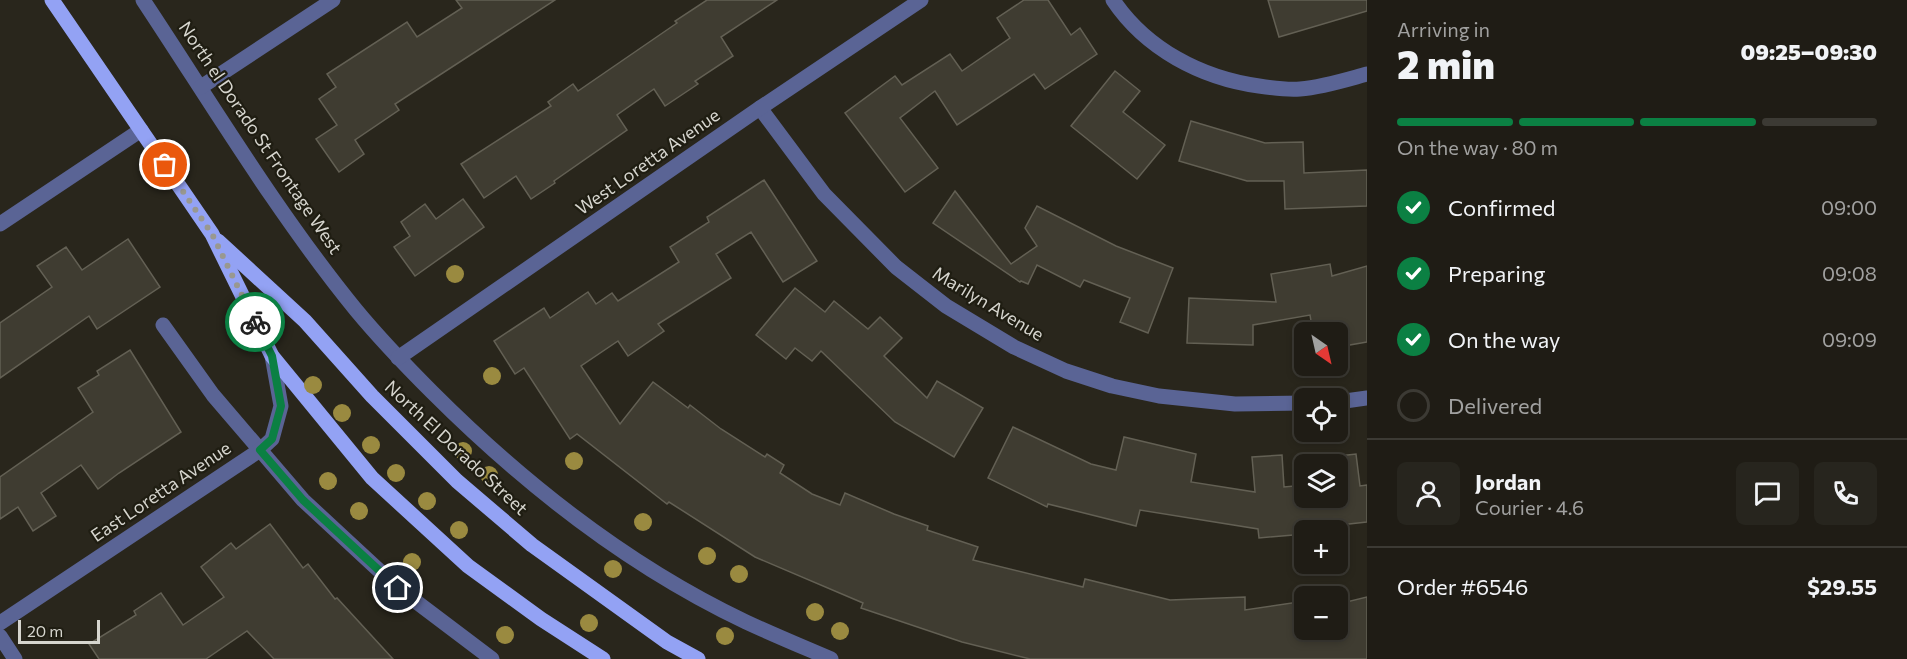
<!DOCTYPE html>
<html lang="en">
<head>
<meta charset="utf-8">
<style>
  body { margin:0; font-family:Commissioner,sans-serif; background:#27251e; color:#f1f3f6; height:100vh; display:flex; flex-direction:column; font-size:22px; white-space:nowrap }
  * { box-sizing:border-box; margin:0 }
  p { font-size:20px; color:#a1a1a0 }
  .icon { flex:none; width:33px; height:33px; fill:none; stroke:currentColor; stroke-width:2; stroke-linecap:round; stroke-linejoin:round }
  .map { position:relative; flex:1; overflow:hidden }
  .side { display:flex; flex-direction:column; background:#1f1c15; width:540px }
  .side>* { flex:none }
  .needle { width:39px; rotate:146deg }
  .fabs { position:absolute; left:1294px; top:322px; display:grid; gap:12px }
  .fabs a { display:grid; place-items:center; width:54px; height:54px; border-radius:9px; background:#1f1c15; box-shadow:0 3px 9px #0003,0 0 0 2px #3c3a34; font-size:30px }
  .scale { position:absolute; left:18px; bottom:15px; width:82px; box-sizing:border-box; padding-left:6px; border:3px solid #d6d5ce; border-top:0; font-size:16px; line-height:21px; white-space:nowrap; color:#d6d5ce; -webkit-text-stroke:4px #1f1d12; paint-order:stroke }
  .pin { position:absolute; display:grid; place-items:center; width:51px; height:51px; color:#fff; margin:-26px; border:3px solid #fff; border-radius:50%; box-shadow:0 2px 6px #0007 }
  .courier { position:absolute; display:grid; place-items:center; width:60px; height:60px; margin:-30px; border:4px solid #0b8043; border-radius:50%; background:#fff; color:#222; box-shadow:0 2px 8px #0007 }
  .summary em { font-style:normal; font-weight:800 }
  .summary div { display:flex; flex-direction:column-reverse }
  .summary { display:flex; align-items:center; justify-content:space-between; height:102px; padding:0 30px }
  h1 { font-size:39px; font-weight:800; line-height:45px }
  .bar { display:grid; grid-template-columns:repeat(4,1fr); gap:9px 6px; align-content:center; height:72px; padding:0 30px }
  .bar i { height:8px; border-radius:4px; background:#3c3a34 }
  .bar .current { background:#0b8043 }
  .bar p { grid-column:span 4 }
  .line { display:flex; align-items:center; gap:15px; padding:0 30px; border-top:2px solid #3c3a34 }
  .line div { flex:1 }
  .round { display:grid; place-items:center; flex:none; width:63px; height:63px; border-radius:9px; background:#27251e }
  ol { padding:0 30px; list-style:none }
  li { display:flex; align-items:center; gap:18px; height:66px }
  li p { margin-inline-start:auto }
  li .icon { padding:6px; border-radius:50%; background:#0b8043; color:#fff; stroke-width:4 }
  li:last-child { color:#a1a1a0 }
  li i { width:33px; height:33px; border:3px solid #3c3a34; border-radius:50% }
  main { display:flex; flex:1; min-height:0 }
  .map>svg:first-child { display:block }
  .building { fill:#3f3c31; stroke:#636054; stroke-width:1.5 }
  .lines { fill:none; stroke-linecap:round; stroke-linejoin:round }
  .minor { stroke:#5a6495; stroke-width:15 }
  .major { stroke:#93a2f4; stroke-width:15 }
  .tree { fill:#9a8a40 }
  .done { stroke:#999890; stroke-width:6; stroke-dasharray:0 10.8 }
  .route { stroke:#0b8043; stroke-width:8 }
  .labels { text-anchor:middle; stroke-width:4.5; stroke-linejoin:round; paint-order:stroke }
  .street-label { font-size:18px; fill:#d6d5ce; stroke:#1f1d12 }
</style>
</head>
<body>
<main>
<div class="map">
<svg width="1367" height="659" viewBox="0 0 1367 659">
  <rect width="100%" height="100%" fill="#29261c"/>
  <g class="building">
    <polygon points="456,0 555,0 395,104 399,110 355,140 364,154 339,172 316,139 337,125 319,99 336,87 327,74 407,22 417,37 462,8"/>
    <polygon points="707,0 777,0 721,37 733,56 695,81 698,84 665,106 654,89 617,115 627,130 554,181 555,183 531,199 516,176 484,198 461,164 551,106 548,102 573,84 578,91 677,23 675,21"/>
    <polygon points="1024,0 1048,0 1071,35 1080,28 1097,54 1045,89 1034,74 957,125 935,91 900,118 938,168 905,192 845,113 895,76 902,85 950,54 962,71 1010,38 997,18"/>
    <polygon points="1268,0 1367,0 1367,11 1279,37"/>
    <polygon points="1115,71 1140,91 1123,112 1165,145 1137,179 1071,126"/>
    <polygon points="1191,121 1265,143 1303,142 1304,173 1367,170 1367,206 1285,209 1284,181 1247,181 1179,161"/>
    <polygon points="764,180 817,261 783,282 751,232 716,254 731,278 658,324 664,331 628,356 618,341 581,366 620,424 653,382 688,408 690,405 721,429 765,457 767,454 784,465 780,473 812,494 840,505 845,493 894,514 928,526 927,530 978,547 973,560 1083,587 1085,579 1170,600 1245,597 1245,610 1305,601 1305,630 1338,630 1338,604 1367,597 1367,659 1030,659 962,642 861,608 863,603 755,557 669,502 667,504 577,434 570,439 524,368 515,374 494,341 544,308 550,318 588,292 596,304 612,293 618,301 679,262 670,247 709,222 707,217"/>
    <polygon points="955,191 1011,264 1037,246 1025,228 1037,206 1116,246 1173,268 1148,333 1120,322 1130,298 1084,280 1080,287 1037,265 1028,284 1021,281 1020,282 933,223"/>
    <polygon points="463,199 484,227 415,276 394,247 410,236 401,222 425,204 436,219"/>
    <polygon points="128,239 160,287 97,329 89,316 0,378 0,323 52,287 37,266 66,247 82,270"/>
    <polygon points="1330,264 1332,276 1367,266 1367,342 1338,347 1338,333 1313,333 1310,315 1253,325 1253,345 1187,343 1189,298 1276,302 1271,274"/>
    <polygon points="795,288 825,312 834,301 868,329 880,317 902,338 884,356 927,398 937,381 983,408 954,457 895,422 821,351 812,361 795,348 786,359 756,335"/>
    <polygon points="130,350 181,432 119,473 98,489 81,465 41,493 56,516 33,531 18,507 0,519 0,477 93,412 78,388 99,375 97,371"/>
    <polygon points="1013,427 1091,464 1116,470 1124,437 1196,454 1191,482 1255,492 1252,457 1282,455 1284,487 1305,485 1305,498 1338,498 1338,465 1331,465 1330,457 1356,454 1360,486 1367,485 1367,522 1322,527 1322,531 1305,531 1305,534 1259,538 1258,529 1140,510 1136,526 1048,504 1047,507 988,478"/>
    <polygon points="270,524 303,568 308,564 335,599 337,598 393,659 274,659 247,631 206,659 99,659 89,644 136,615 134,611 161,593 183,625 224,597 201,567 231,543 236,549"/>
  </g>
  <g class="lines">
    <g class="minor">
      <path d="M 143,0 C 212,104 277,213 356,310 C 380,339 406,366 432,392 C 524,484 628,566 746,622 C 774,635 803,647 831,659"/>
      <path d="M 1113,0 C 1146,49 1201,78 1259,86 C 1272,88 1286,90 1300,89 C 1323,87 1345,80 1367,74"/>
      <polyline points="201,87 333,0"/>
      <polyline points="760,108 824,194 896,267 946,306 1014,347 1066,371 1112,386 1159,396 1235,404 1305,403"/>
      <polyline points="0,224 141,130"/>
      <polyline points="163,325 213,395 303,500 398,588 492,659"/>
      <polyline points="398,358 760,108 921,0"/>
      <polyline points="1338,402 1367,398"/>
      <polyline points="0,623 260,450 272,439 281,406 272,356"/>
      <polyline points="0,636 15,659"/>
    </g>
    <g class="major">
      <polyline points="52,0 212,234 272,356 372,478 468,566 541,619 603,659"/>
      <polyline points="218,241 305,321 372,396 457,481 532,545 667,642 698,659"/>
    </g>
  </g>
  <g class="tree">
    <circle cx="455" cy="274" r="9"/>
    <circle cx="492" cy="376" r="9"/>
    <circle cx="313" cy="385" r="9"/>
    <circle cx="342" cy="413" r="9"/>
    <circle cx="371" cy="445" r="9"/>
    <circle cx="463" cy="451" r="9"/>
    <circle cx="574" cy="461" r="9"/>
    <circle cx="396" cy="473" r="9"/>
    <circle cx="489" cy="475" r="9"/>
    <circle cx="328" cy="481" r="9"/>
    <circle cx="427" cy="501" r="9"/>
    <circle cx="359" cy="511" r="9"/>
    <circle cx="643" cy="522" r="9"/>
    <circle cx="459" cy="530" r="9"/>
    <circle cx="707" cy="556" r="9"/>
    <circle cx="412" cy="562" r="9"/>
    <circle cx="613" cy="569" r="9"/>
    <circle cx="739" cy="574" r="9"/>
    <circle cx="815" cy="612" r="9"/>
    <circle cx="589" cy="623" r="9"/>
    <circle cx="840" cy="631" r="9"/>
    <circle cx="505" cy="635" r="9"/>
    <circle cx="725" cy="636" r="9"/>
  </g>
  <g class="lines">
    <polyline class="done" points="165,165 212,234 255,322"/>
    <polyline class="route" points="255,322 272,356 281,406 272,439 260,450 303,500 398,588"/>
  </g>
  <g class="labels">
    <g class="street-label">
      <text transform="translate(260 138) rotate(56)" y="6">North el Dorado St Frontage West</text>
      <text transform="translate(648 162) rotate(-35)" y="6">West Loretta Avenue</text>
      <text transform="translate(988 304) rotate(31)" y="6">Marilyn Avenue</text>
      <text transform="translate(456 448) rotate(43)" y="6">North El Dorado Street</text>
      <text transform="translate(161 492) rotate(-34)" y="6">East Loretta Avenue</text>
    </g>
  </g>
</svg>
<div class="fabs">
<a><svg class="needle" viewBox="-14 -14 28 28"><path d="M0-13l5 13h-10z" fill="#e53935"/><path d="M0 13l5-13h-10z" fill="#a1a1a0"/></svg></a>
<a><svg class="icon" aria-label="locate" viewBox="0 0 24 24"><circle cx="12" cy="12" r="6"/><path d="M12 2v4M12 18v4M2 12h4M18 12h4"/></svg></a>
<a><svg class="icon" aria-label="layers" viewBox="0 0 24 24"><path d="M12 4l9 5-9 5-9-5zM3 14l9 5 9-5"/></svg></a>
<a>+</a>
<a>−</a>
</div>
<div class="scale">20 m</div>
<div class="pin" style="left:165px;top:165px;background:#ea580c"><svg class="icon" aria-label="bag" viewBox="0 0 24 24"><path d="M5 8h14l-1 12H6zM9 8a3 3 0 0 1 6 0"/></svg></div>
<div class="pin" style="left:398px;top:588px;background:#1f2937"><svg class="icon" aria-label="home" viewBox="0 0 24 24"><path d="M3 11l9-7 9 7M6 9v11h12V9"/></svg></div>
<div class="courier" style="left:255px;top:322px"><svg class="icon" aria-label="bike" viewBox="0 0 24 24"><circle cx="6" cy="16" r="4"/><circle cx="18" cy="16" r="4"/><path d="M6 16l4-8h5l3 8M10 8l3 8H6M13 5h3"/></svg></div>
</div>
<section class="side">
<div class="summary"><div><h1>2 min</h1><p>Arriving in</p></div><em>09:25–09:30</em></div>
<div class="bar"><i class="current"></i><i class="current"></i><i class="current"></i><i></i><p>On the way · 80 m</p></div>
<ol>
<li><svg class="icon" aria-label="check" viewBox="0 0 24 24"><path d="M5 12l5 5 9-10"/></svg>Confirmed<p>09:00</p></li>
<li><svg class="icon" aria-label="check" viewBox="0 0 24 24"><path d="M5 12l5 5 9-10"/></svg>Preparing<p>09:08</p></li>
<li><svg class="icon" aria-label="check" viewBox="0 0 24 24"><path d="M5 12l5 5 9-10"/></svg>On the way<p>09:09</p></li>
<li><i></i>Delivered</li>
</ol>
<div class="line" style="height:108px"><a class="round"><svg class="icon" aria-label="person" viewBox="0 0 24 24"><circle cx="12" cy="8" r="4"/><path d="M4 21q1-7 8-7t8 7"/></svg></a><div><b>Jordan</b><p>Courier · 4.6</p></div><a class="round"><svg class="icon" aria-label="chat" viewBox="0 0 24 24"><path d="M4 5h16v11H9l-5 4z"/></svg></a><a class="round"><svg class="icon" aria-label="phone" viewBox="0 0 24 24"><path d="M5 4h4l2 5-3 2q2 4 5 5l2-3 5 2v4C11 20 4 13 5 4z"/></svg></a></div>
<div class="line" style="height:78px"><div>Order #6546</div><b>$29.55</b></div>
</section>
</main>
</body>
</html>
